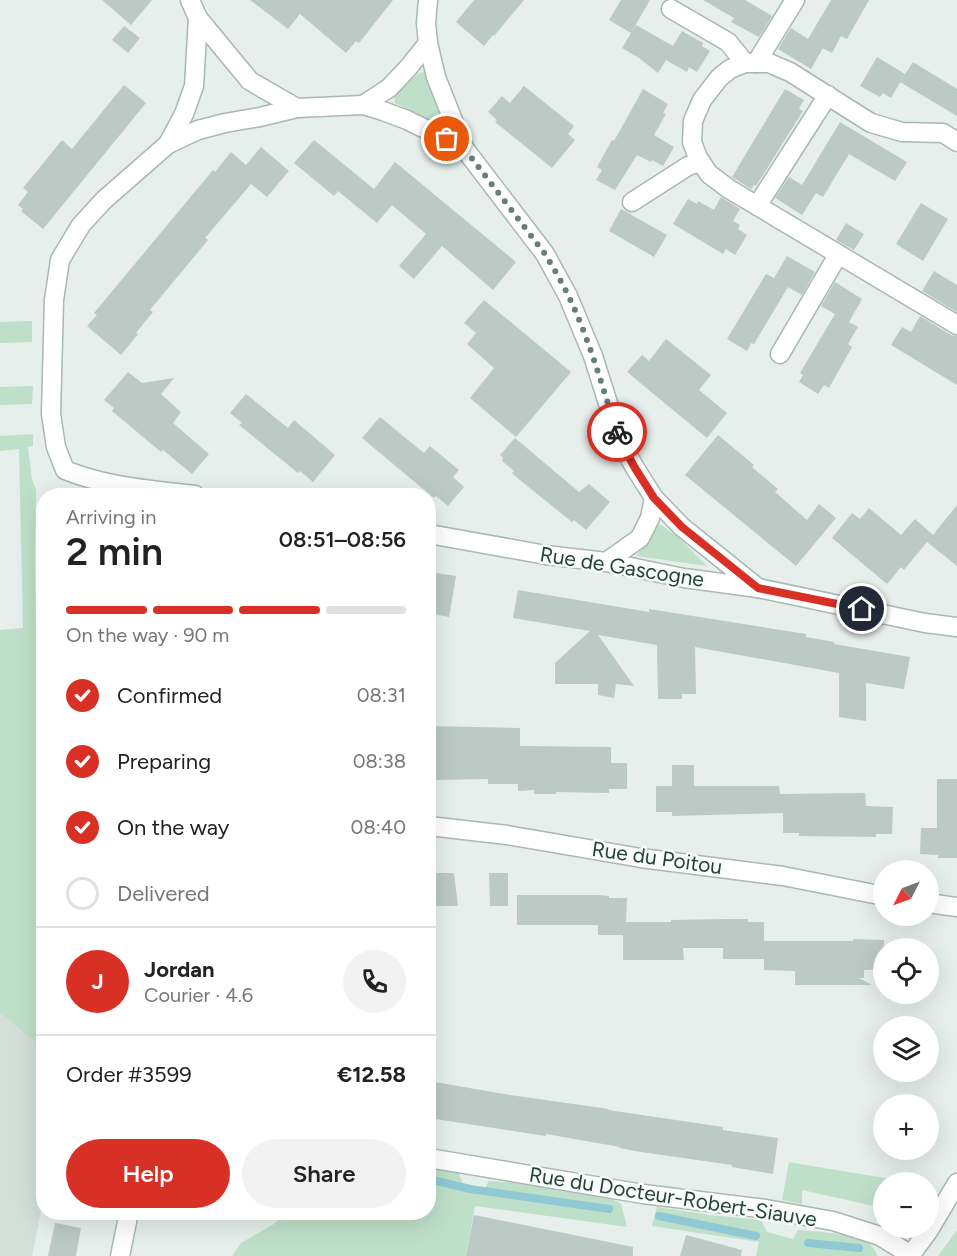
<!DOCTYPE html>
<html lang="en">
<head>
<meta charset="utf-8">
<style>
  body { margin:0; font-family:Figtree,sans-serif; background:#f2f2f2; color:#222; height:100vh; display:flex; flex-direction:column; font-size:22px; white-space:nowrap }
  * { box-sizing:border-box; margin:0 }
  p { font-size:20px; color:#767676 }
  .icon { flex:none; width:33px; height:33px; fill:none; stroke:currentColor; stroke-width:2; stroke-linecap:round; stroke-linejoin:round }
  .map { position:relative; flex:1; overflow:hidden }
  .panel { position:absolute; left:36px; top:488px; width:400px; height:732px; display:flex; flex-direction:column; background:#fff; border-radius:24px; box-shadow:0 6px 24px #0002 }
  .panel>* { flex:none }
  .needle { width:39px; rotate:228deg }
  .controls { position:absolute; left:873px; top:860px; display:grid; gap:12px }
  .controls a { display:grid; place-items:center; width:66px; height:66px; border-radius:50%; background:#fff; box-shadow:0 6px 24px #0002; font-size:30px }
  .pin { position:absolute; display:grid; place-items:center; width:51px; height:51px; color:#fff; margin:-26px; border:3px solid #fff; border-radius:50%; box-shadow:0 2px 6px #0007 }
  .courier { position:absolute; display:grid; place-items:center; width:60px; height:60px; margin:-30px; border:4px solid #d93025; border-radius:50%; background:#fff; color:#222; box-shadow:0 2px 8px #0007 }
  .head em { font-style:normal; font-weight:600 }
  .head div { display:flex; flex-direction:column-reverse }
  .head { display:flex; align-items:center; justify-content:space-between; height:102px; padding:0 30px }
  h1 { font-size:39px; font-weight:600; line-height:45px }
  .bar { display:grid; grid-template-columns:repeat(4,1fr); gap:9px 6px; align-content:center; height:72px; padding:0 30px }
  .bar i { height:8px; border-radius:4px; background:#e0e0e0 }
  .bar .active { background:#d93025 }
  .bar p { grid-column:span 4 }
  .line { display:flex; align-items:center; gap:15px; padding:0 30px; border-top:2px solid #e0e0e0 }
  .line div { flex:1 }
  .round { display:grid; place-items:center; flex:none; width:63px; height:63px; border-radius:32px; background:#f2f2f2 }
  ol { padding:0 30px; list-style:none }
  li { display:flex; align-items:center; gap:18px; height:66px }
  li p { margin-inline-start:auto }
  li .icon { padding:6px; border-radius:50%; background:#d93025; color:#fff; stroke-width:4 }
  li:last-child { color:#767676 }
  li i { width:33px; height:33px; border:3px solid #e0e0e0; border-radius:50% }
  .cta { display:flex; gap:12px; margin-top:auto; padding:12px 30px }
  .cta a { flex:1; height:69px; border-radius:36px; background:#d93025; color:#fff; font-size:24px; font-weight:600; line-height:69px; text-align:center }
  .cta a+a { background:#f2f2f2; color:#222 }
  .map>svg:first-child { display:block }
  .built { fill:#d4dfda }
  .green { fill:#bfe0c8 }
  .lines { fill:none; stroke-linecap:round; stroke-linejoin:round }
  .stream { stroke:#8ec9d4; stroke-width:8 }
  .building { fill:#bbcac4 }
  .minor-casing { stroke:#a8b8b2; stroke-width:21 }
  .minor { stroke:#fff; stroke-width:18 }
  .done { stroke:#687f78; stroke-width:6; stroke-dasharray:0 10.8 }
  .route { stroke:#d93025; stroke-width:8 }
  .labels { text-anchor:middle; stroke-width:5; stroke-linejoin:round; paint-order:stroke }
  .street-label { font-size:21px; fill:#24423a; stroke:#f7fbf9 }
</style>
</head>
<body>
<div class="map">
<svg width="957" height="1256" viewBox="0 0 957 1256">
  <rect width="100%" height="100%" fill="#e6efeb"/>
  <polygon class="built" points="0,1013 43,1048 43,1207 42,1207 32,1256 0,1256"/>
  <g class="green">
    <polygon points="425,72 442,117 436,123 395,103 394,96 419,73"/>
    <polygon points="32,321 32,342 0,343 0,322"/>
    <polygon points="33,386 32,404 0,405 0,387"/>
    <polygon points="33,434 33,446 28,447 32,480 36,489 35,557 38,804 44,804 43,1048 0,1013 0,630 23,628 19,449 0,451 0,436"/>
    <path d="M 654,522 C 675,530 691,551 707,566 L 636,556 L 651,538 Z"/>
    <polygon points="789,1162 800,1164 909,1182 884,1182 883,1208 802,1190 802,1204 782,1200"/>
    <polygon points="429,1164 458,1171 463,1184 485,1188 489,1181 541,1184 602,1193 621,1204 627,1227 475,1206 466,1256 232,1256 241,1243 274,1224 285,1212 429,1212"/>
    <path d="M 657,1207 L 710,1215 L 761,1220 L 767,1232 L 793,1239 L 798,1230 C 812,1231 855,1234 865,1241 C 871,1244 876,1250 877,1256 L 756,1256 L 759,1242 L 652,1226 Z"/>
    <polygon points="957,1230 957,1256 938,1256"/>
  </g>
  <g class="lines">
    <g class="stream">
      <polyline points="429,1179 470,1189 609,1209"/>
      <polyline points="659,1216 756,1236"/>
      <polyline points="808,1243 859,1248"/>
    </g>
  </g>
  <g class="building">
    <polygon points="102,0 152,0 131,25"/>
    <polygon points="250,0 393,0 359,43 356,41 346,53 300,14 288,29"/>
    <polygon points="474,0 524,0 494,36 493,35 484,46 456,22"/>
    <polygon points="621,0 650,0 631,33 609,20"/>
    <polygon points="703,0 745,0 772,16 759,37 731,22 734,18"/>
    <polygon points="831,0 869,0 847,39 841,36 832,53 820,47 823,48 811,69 778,49 791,28 808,39"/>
    <polygon points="636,25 673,46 682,31 703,43 702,46 710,51 697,72 689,67 687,72 666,60 658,73 639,58 622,48"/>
    <polygon points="124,26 140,38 128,53 112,40"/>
    <polygon points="877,57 905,74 891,98 883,93 880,97 860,86"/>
    <polygon points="913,62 957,89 957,116 900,82"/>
    <polygon points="124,85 146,103 43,229 21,211 23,209 18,205 28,192 23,188 62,140 72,149"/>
    <polygon points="524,86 574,126 568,134 575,140 552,168 495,122 497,120 488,112 502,96 510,103"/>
    <polygon points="643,89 668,104 663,113 666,114 654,135 674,147 663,166 652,160 651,162 637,155 615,190 596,180 602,170 597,167 612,140 614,141"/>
    <polygon points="785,89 804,100 799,109 803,111 756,186 754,185 751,189 732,177"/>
    <polygon points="840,122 907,162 895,181 849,154 823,197 810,190 816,193 802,215 775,198 789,177 802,185"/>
    <polygon points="314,140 374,189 395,162 516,262 493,290 442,246 414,279 399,266 426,234 392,205 377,223 338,191 334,196 294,163"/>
    <polygon points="261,147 289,171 267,197 251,184 205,238 208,240 150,310 153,312 136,333 138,334 121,355 87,326 97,315 94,313 213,170 215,172 231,152 246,165"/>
    <polygon points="721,197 740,209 733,221 740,225 738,229 747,235 735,255 726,249 723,254 673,224 688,199 697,204 698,201 714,210"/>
    <polygon points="921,203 948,219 923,261 896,244"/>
    <polygon points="621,209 667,235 654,257 609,231"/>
    <polygon points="846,223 864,234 854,250 836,240"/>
    <polygon points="787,256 815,272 802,295 788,287 754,344 751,343 747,351 727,339 766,274 774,278"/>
    <polygon points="934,271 957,285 957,312 922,291"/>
    <polygon points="835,282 862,299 849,322 821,306"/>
    <polygon points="484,300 571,372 516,437 470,398 494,368 467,344 476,333 464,323"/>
    <polygon points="835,314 858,327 848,344 852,347 829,388 824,385 818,394 799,382 803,375 800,373"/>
    <polygon points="920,316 951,335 957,336 957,385 891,345 902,327 911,332"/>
    <polygon points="666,339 711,375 699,390 727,413 707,438 627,372 642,355 649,361"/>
    <polygon points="128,372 142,383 174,378 161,394 181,412 173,423 209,454 192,474 163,450 161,452 112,411 114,408 104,400"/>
    <polygon points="246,394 288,428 294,420 335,455 313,482 300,471 298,473 266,447 239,425 242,423 230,413"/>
    <polygon points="380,417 424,453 430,446 459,470 453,477 464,487 448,506 436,496 434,498 362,438"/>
    <polygon points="718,435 754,465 752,467 778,489 775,492 807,520 819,504 836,518 796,566 685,475"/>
    <polygon points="515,438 579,492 589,484 610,502 586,530 574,520 572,522 521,481 512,473 514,471 502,461 503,458 500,455"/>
    <polygon points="957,505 957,566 927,542 904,570 901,567 887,584 832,538 852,513 860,519 869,508 901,535 915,519 933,535"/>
    <polygon points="429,572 456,576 449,617 429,613"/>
    <polygon points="518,590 649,612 649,609 806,634 806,637 834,642 834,644 910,657 904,689 866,683 866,721 839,717 839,673 695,647 696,694 682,694 682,699 658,699 657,645 598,635 634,686 616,684 614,698 598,695 598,684 555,684 555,663 590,631 513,618"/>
    <polygon points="429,726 520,728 520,746 611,747 611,763 627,763 627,789 609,789 609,793 556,792 556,794 534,794 534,790 518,791 518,784 488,784 488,779 436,780 436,752 429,752"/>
    <polygon points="672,765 694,765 694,786 779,786 780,794 865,793 866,806 893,807 892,834 876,834 876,837 799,836 799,833 783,833 783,813 672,816 672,812 656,812 656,786 672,786"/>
    <polygon points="937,779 957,779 957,858 938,858 938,855 920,854 921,828 937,828"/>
    <polygon points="429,873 454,873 458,906 429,906"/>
    <polygon points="489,873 508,873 508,906 490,906"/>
    <polygon points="517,895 599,895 609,896 609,898 627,898 626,922 671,922 671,920 726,919 748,919 748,922 764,922 764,941 853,941 853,939 884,940 884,969 864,970 864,978 859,978 872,985 795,985 795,971 764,970 764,959 723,959 723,948 683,948 684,960 623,960 623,935 598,935 598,925 517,925"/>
    <polygon points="429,1081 510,1095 609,1109 608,1110 723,1127 723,1130 778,1138 773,1174 732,1167 732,1165 641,1152 619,1148 620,1147 546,1134 546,1136 429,1118"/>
    <polygon points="474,1215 633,1247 633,1256 466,1256"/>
    <polygon points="55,1223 81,1228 76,1256 48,1256"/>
    <polygon points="686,1235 742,1250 741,1256 680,1256"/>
  </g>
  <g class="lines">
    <defs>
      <g id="minor">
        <path d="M 190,0 L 198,18 L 194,86 L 184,114 L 168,144 L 104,200 L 81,225 L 60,260 L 54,300 L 51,414 L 56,447 L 65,470 C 107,487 151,490 195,495"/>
        <polyline points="428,0 426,23 428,43 436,77 464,148 545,254 568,296 593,356 620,441 635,468 654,498 682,527 758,588"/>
        <polyline points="671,9 728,42 745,63"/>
        <polyline points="198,18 250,81 297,108"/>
        <polyline points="756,63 795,0"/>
        <polyline points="363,105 389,88 408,68 428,43"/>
        <polyline points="957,142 943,133 902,132 871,123 790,72 769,63 745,63 730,69 719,78 702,100 693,121 692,142 698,158 709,174 729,189 957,325"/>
        <polyline points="168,144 198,130 225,123 260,117 297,108 363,105 383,111 407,120 464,148"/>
        <polyline points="632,202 688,166 701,162"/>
        <polyline points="757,206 828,95"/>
        <polyline points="780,354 838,255"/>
        <polyline points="429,534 546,555 606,562 684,578 758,588 925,623 957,627"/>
        <polyline points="606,562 640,538 650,518 654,498"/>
        <polyline points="429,826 507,835 641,858 783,876 884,896"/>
        <polyline points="928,903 957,907"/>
        <polyline points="429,1158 643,1194 766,1209 833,1221 880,1236 911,1255"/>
        <polyline points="120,1256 129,1212"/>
        <polyline points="910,1256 929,1230 957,1183"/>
      </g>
    </defs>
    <use href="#minor" class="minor-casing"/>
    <use href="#minor" class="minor"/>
  </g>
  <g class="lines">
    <path class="done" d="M 447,139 L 464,148 L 545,254 C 553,267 561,281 568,295 C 589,338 602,386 617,432"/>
    <polyline class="route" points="617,432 620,441 635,468 654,498 682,527 758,588 862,609"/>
  </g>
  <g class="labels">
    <g class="street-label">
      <text transform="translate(622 567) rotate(9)" y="7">Rue de Gascogne</text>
      <text transform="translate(657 858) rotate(8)" y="7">Rue du Poitou</text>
      <text transform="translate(673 1197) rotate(9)" y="7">Rue du Docteur-Robert-Siauve</text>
    </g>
  </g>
</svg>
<div class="controls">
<a><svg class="needle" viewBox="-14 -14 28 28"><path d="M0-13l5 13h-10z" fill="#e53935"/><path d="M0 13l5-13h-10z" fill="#767676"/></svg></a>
<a><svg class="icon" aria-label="locate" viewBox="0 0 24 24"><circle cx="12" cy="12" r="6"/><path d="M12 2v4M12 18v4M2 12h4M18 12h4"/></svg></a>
<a><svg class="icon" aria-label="layers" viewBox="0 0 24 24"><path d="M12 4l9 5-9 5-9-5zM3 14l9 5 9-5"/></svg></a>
<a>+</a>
<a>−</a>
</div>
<div class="pin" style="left:447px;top:139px;background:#ea580c"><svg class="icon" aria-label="bag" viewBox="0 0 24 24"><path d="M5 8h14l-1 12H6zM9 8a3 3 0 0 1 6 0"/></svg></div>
<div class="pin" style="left:862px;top:609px;background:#1f2937"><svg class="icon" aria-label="home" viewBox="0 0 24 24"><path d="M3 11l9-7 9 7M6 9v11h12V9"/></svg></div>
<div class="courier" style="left:617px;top:432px"><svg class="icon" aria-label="bike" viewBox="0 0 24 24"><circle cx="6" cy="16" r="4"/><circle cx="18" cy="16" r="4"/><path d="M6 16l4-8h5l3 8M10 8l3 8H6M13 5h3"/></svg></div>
<section class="panel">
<div class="head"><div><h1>2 min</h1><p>Arriving in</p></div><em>08:51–08:56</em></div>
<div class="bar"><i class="active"></i><i class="active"></i><i class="active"></i><i></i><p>On the way · 90 m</p></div>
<ol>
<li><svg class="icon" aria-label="check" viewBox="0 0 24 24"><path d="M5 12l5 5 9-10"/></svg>Confirmed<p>08:31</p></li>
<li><svg class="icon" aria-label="check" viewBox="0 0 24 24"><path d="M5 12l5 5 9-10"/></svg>Preparing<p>08:38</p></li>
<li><svg class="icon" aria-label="check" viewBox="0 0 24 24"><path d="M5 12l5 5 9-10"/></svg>On the way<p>08:40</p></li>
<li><i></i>Delivered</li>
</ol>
<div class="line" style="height:108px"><b class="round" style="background:#d93025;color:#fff">J</b><div><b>Jordan</b><p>Courier · 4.6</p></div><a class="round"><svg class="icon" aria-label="phone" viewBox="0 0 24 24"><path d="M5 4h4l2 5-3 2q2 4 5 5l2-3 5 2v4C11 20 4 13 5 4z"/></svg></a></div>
<div class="line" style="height:78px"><div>Order #3599</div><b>€12.58</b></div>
<div class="cta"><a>Help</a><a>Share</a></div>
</section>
</div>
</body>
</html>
